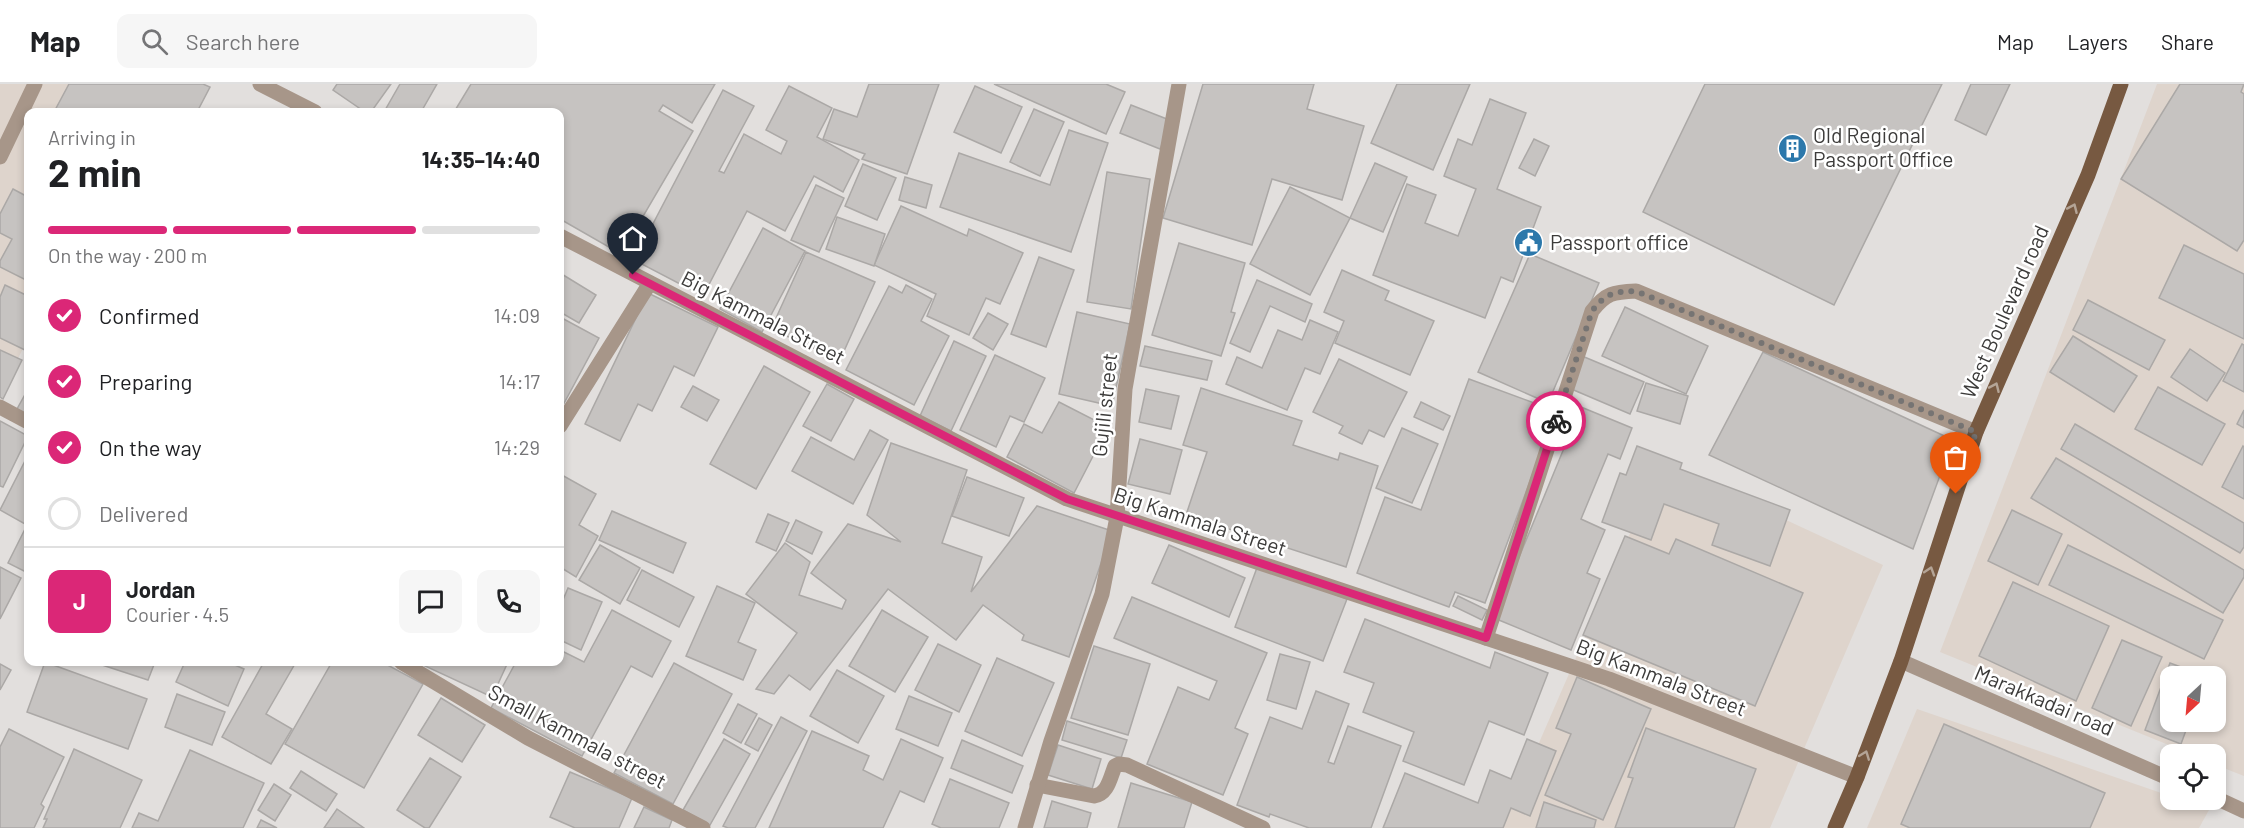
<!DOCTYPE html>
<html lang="en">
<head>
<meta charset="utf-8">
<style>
  body { margin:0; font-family:Barlow,sans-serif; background:#f6f6f6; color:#202124; height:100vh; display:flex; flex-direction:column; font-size:22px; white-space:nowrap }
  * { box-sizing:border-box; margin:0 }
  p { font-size:20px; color:#757577 }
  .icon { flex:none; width:33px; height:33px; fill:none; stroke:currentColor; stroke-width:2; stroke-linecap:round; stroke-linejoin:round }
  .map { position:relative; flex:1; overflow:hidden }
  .details { position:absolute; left:24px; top:24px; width:540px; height:558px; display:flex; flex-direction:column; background:#fff; border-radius:12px; box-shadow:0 3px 9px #0003 }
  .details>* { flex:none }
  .needle { width:39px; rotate:206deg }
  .buttons { position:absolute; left:2160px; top:582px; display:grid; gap:12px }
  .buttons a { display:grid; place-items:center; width:66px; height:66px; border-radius:12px; background:#fff; box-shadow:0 3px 9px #0003; font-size:30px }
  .pin { position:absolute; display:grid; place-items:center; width:51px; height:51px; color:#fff; margin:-62px -26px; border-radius:50% 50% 50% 0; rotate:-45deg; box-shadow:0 0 6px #0007 }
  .pin .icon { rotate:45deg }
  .courier { position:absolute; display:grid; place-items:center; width:60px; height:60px; margin:-30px; border:4px solid #db2777; border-radius:50%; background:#fff; color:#222; box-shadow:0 2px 8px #0007 }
  .summary em { font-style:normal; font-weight:700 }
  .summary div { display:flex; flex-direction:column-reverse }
  .summary { display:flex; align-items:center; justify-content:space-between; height:102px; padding:0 24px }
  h1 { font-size:39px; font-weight:700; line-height:45px }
  .bar { display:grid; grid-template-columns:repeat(4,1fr); gap:9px 6px; align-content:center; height:72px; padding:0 24px }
  .bar i { height:8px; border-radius:4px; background:#e0e0e0 }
  .bar .active { background:#db2777 }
  .bar p { grid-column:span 4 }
  .line { display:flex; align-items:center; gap:15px; padding:0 24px; border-top:2px solid #e0e0e0 }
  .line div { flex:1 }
  .round { display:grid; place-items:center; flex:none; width:63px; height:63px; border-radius:12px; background:#f6f6f6 }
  ol { padding:0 24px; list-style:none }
  li { display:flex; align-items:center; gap:18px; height:66px }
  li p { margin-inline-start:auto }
  li .icon { padding:6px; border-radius:50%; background:#db2777; color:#fff; stroke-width:4 }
  li:last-child { color:#757577 }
  li i { width:33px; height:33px; border:3px solid #e0e0e0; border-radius:50% }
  header { display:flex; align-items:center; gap:36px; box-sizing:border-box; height:84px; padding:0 30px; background:#fff; border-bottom:2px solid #e0e0e0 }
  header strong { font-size:28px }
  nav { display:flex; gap:33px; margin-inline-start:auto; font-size:21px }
  .search { width:420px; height:54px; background:#f6f6f6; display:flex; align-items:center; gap:15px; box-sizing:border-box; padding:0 21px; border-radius:12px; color:#757577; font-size:22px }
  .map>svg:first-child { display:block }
  .built { fill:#ded4cc; fill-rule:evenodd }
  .building { fill:#c6c3c1; stroke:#aba8a6; stroke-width:1.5 }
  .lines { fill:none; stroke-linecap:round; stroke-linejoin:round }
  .minor { stroke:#a79689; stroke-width:15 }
  .major { stroke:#775941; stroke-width:15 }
  .oneway { stroke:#b4a496 }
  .done { stroke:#767473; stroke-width:6; stroke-dasharray:0 10.8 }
  .route { stroke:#db2777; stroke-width:8 }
  .labels { text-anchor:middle; stroke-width:5; stroke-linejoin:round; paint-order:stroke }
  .poi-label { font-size:21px; fill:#3c3b3a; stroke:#fff; text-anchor:start }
  .street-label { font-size:21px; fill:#3c3b3a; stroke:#fff }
</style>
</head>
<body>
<header>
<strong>Map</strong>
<div class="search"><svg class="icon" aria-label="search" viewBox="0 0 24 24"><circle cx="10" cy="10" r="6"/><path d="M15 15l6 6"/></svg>Search here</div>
<nav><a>Map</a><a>Layers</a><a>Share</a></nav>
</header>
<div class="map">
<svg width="2244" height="744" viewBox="0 0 2244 744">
  <rect width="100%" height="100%" fill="#e2dfdd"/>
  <g class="built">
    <polygon points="0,0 161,0 146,28 28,28 28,255 0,309"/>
    <path d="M 2157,0 L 2244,0 L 2244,692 L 2216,681 L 2216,670 L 2191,670 L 1940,568 ZM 2170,592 L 2216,592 L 2216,638 L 2170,638 Z"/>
    <polygon points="1661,378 1883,481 1770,744 1502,744"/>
    <polygon points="1917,625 2170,712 2170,716 2180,716 2209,726 2199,744 1867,744"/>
  </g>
  <g class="building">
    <polygon points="69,0 203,0 210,3 197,28 54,28"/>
    <polygon points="337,0 391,0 371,28 365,28 333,6"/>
    <polygon points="400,0 437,0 421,28 384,28"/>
    <polygon points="471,0 715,0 692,39 663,21 659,27 693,47 621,170 560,135 560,28 454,28"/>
    <polygon points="869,0 939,0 907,90 862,75 865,70 823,55 834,25 857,33"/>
    <polygon points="994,0 1106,0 1125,8 1106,50"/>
    <polygon points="1203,0 1314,0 1307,25 1364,42 1342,116 1272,95 1252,161 1163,134"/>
    <polygon points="1397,0 1470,0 1433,86 1371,59"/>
    <polygon points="1705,0 1942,0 1834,221 1643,128"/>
    <polygon points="1971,0 2010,0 1986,51 1955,36"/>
    <polygon points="2180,0 2244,0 2241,8 2244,10 2244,156 2237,167 2121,95"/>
    <polygon points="789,2 832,24 817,53 859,76 843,108 814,92 785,147 747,127 703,212 634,176 723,6 754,22 719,87 724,89 744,50 781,70 787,57 766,46"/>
    <polygon points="975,2 1022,23 1001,69 954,48"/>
    <polygon points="1490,15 1526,29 1497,105 1541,123 1513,198 1501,193 1485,234 1373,191 1407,100 1436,111 1425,139 1458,152 1476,105 1444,92 1458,55 1472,61"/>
    <polygon points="1131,21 1172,37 1160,65 1120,49"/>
    <polygon points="1034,25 1064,38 1040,92 1010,78"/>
    <polygon points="1069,46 1108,59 1071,168 940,123 959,69 1050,101"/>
    <polygon points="1534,55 1549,62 1535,92 1519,84"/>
    <polygon points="1375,79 1407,93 1383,148 1350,134"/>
    <polygon points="863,80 896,94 877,136 845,122"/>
    <polygon points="1107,88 1150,95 1131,225 1087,218"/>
    <polygon points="905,93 932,101 926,124 899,116"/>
    <polygon points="816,101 844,114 819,168 791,156"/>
    <polygon points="1290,103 1350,134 1310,211 1250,180"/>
    <polygon points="13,105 28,113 28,197 0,183 0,177 12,155 0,149 0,130"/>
    <polygon points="901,122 967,152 969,145 1023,169 1000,220 986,214 969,251 927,232 936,210 874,181"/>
    <polygon points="837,133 885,150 874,182 826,165"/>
    <polygon points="763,144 805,167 762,248 720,225"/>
    <polygon points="1179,159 1245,179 1231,228 1235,229 1221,272 1152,251"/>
    <polygon points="2184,161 2244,190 2244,255 2159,214"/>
    <polygon points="806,168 875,198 840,276 771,245"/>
    <polygon points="1530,170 1599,199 1548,319 1478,288"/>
    <polygon points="1039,173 1074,186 1046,263 1011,250"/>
    <polygon points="1342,186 1389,207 1385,216 1434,237 1410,291 1335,259 1344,237 1324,228"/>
    <polygon points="560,189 596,211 579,239 560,228"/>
    <polygon points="1257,196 1312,220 1305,238 1270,222 1250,268 1230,259"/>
    <polygon points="5,201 28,212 27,267 0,254 0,213"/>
    <polygon points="906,201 932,215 921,237 949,252 914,321 846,286 889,202 902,209"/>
    <polygon points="648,209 718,243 694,292 674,282 652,327 638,320 620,357 585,340"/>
    <polygon points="2088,216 2165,256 2149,286 2073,246"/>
    <polygon points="1625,223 1708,262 1686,310 1602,272"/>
    <polygon points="1077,228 1130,240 1112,322 1059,310"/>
    <polygon points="988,229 1008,240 993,266 973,254"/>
    <polygon points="560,233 599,254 562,323 560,322"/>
    <polygon points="1310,236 1338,248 1320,290 1305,284 1287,326 1226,300 1237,273 1262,284 1278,246 1302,256"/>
    <polygon points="2073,252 2137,292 2114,328 2050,288"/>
    <polygon points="954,257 986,272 951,347 920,332"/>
    <polygon points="2242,260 2244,261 2244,308 2223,297"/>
    <polygon points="1145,262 1212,277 1207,296 1140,282"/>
    <polygon points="2190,265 2225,289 2207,317 2171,293"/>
    <polygon points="0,266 22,276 3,315 0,313"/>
    <polygon points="1763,268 1953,356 1913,465 1709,371"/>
    <polygon points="995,271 1045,294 1024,338 1010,332 996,363 960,346"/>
    <polygon points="1582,272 1644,298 1630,330 1569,304"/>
    <polygon points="1339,275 1407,308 1384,353 1369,346 1362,360 1339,349 1343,342 1313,328"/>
    <polygon points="764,282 810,308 756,405 710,380"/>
    <polygon points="1469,295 1556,327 1485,519 1455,508 1449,523 1357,489 1385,413 1421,426"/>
    <polygon points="1646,299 1688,312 1680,340 1637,327"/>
    <polygon points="827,300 854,315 831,357 803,342"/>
    <polygon points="693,302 719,316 707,337 681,323"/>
    <polygon points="2158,303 2225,340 2202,381 2135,345"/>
    <polygon points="1201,304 1302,337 1293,361 1338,376 1340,369 1378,382 1346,483 1186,431 1207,368 1183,361"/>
    <polygon points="28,305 28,332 17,325"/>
    <polygon points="1146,305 1179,312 1171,345 1139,338"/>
    <polygon points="1059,318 1108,343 1074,409 1007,373 1024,340 1042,349"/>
    <polygon points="1421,318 1450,332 1443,346 1414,333"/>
    <polygon points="1581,323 1632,344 1620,375 1608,370 1581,435 1605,446 1587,489 1600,495 1571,566 1494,534"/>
    <polygon points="2244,326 2244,344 2237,340"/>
    <polygon points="0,337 28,352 3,403 0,402"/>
    <polygon points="2075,340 2244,439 2244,463 2240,469 2061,365"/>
    <polygon points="1402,344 1438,360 1412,419 1376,404"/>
    <polygon points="870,346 888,356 853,420 792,387 811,353 854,376"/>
    <polygon points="1140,355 1182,366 1170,410 1128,400"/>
    <polygon points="891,359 967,386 942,459 982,473 971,508 1037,422 1112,447 1069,573 1022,556 1024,551 983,521 956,556 888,505 810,606 789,591 774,610 756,605 797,549 746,510 785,459 810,478 799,511 842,525 846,516 811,489 848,440 901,458 867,431"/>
    <polygon points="1637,362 1682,379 1680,385 1790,426 1770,482 1712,461 1719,440 1664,420 1651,456 1602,438 1620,389 1626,391"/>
    <polygon points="2243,362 2244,363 2244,415 2222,403"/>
    <polygon points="28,371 28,489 8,479 27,441 0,426"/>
    <polygon points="2056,374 2244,486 2244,493 2223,529 2031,414"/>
    <polygon points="560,390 596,410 579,441 598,452 576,493 560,483"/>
    <polygon points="967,393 1024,414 1009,452 952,432"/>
    <polygon points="2012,426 2062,450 2038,501 1988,477"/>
    <polygon points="612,427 686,459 673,489 599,456"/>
    <polygon points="768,430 789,439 776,467 756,458"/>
    <polygon points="796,436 822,448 812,470 786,457"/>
    <polygon points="1625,452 1669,470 1676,455 1803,509 1755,622 1583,551"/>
    <polygon points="600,461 640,484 620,520 579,496"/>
    <polygon points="1169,461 1245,494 1229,533 1152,499"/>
    <polygon points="2068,461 2223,536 2204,575 2049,501"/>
    <polygon points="1258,481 1347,515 1323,577 1235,543"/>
    <polygon points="0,483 21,494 0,535"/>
    <polygon points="642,486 694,513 679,543 627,516"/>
    <polygon points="2013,498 2109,542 2076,617 1979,572"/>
    <polygon points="717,502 755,519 738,558 756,566 743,596 686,572"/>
    <polygon points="568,504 602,518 581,566 560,556 560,523"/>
    <polygon points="1458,512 1487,526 1482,536 1453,522"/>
    <polygon points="1132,513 1267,569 1235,644 1248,650 1223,711 1147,680 1178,603 1209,616 1217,597 1114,554"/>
    <polygon points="612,526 671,557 652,593 631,582 582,672 491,624 516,578 560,578 560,566 584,578"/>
    <polygon points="882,526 928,553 895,608 849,582"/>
    <polygon points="1365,535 1490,584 1495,568 1548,589 1524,651 1489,637 1464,701 1403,677 1414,648 1363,628 1374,599 1344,588"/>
    <polygon points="2122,556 2162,573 2131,642 2092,624"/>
    <polygon points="938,560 981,581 959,628 915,606"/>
    <polygon points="1094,562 1150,580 1128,651 1071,634"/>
    <polygon points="1280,570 1310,578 1296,625 1267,616"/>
    <polygon points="997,574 1054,599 1022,672 965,647"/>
    <polygon points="45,578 147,615 128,665 27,628"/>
    <polygon points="93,578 155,578 148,596"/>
    <polygon points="185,578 228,578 244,585 228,622 176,598"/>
    <polygon points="264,578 296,578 266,630 292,645 271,680 222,653"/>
    <polygon points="332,578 382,578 423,600 364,704 285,660"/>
    <polygon points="427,578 508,578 492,613 425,582"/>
    <polygon points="674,579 732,610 673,720 614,689"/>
    <polygon points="2170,579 2205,592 2170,592 2170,638 2189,638 2181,660 2145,646"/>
    <polygon points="0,580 11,586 0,606"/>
    <polygon points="837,586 884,612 858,659 810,632"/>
    <polygon points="1577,593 1651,625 1603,736 1545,711 1571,650 1556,644"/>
    <polygon points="1316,607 1349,620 1328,678 1334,680 1348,642 1401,662 1371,744 1309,744 1270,730 1269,733 1237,721 1270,633 1302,645"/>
    <polygon points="177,610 225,628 212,661 165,643"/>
    <polygon points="909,612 952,629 938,662 896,645"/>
    <polygon points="441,614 485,641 462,678 418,651"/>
    <polygon points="738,620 757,630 741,659 723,649"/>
    <polygon points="781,633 807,647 755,744 728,744 723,742"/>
    <polygon points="759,634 772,641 758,667 745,660"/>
    <polygon points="1067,637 1127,656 1121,674 1062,656"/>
    <polygon points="1944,640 2105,709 2090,744 1910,744 1901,740"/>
    <polygon points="1646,644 1756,685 1734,744 1615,744 1633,694 1628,693"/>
    <polygon points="9,645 64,673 41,720 44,723 34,744 0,744 0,663"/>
    <polygon points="812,647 869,672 863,686 883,696 901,655 943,674 924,718 900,707 883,744 769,744"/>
    <polygon points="724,655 750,670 710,741 683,726"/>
    <polygon points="1527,655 1556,667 1530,732 1511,724 1503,744 1383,744 1405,689 1478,719 1490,686 1511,695"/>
    <polygon points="962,656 1023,682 1012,709 951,684"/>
    <polygon points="1058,661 1101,675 1092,705 1048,691"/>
    <polygon points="74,665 142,696 120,744 43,744 47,735 44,735"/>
    <polygon points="190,666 264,699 243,744 132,744 139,729 158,737"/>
    <polygon points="430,674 461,693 429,744 425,744 397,726"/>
    <polygon points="301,687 337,710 326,727 290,704"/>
    <polygon points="570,688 632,714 619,744 575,744 550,733"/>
    <polygon points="950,695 1009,719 999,744 941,744 932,740"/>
    <polygon points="1131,699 1192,718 1184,744 1118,744"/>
    <polygon points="274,700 291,711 275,737 258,726"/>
    <polygon points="1052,717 1091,729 1087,744 1044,744"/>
    <polygon points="1544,718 1596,736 1594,744 1536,744"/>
    <polygon points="644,723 672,736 669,744 634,744"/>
    <polygon points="337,725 364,744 324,744"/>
    <polygon points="261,736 277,744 257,744"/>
  </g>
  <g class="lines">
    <g class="minor">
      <polyline points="260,0 315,28"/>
      <polyline points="0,73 35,0"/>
      <polyline points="560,152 1067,415 1609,595 1857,693"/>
      <polyline points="0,323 28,338"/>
      <polyline points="560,342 650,199"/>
      <path d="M 1486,554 L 1592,227 C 1606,209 1613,208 1636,207 L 1976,348"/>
      <polyline points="1901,577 2170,695"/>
      <polyline points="401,578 528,654 703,744"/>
      <path d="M 1037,701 L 1094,712 C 1108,710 1110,694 1115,682 L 1119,680 L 1127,681 L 1263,744"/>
      <polyline points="2216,714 2244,727"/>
      <polyline points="1025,744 1051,657 1102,510 1117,433 1125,305 1179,0"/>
    </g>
    <polyline class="major" points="1835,744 1857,693 1901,577 1976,348 2088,91 2121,0"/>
  </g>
  <defs><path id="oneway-chevron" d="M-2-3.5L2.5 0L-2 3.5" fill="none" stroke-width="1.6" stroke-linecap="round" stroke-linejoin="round" transform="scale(1.5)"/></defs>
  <g class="oneway">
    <use href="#oneway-chevron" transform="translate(2073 124) rotate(-66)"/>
    <use href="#oneway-chevron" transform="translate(1995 303) rotate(-66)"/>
    <use href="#oneway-chevron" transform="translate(1930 487) rotate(-72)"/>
    <use href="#oneway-chevron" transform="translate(1865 671) rotate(-69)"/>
  </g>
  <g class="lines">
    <path class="done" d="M 1556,337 L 1592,227 C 1606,209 1613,208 1636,207 L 1976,348 L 1956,410"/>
    <polyline class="route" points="633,191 1067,415 1486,554 1556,337"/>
  </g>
  <defs>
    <symbol id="building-disc" viewBox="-11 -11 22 22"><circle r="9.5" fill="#2c78ab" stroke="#fff"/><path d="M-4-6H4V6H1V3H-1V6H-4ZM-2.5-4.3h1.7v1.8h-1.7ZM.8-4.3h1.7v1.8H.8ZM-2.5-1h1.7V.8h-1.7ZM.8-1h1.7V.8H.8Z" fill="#fff"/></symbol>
    <symbol id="civic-disc" viewBox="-11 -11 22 22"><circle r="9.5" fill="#2c78ab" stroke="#fff"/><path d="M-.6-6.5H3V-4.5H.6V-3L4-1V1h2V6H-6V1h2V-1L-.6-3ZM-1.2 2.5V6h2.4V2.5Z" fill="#fff"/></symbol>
  </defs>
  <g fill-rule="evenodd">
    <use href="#building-disc" x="1776" y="48" width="33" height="33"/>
    <use href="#civic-disc" x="1512" y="142" width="33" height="33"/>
  </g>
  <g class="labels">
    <g class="poi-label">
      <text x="1813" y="59">Old Regional<tspan x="1813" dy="24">Passport Office</tspan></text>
      <text x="1550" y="166">Passport office</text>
    </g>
    <g class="street-label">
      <text transform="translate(2005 228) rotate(-66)" y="7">West Boulevard road</text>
      <text transform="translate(763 234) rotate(27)" y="7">Big Kammala Street</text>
      <text transform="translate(1105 321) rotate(-84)" y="7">Gujili street</text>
      <text transform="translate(1200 438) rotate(18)" y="7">Big Kammala Street</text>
      <text transform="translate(1661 594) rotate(21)" y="7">Big Kammala Street</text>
      <text transform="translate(2044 617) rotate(23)" y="7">Marakkadai road</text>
      <text transform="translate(577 653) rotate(28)" y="7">Small Kammala street</text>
    </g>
  </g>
</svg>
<div class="buttons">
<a><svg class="needle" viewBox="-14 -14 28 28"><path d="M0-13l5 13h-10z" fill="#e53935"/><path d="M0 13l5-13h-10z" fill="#757577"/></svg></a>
<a><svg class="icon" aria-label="locate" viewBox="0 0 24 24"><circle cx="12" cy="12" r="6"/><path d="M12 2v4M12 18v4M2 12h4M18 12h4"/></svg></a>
</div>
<div class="pin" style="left:1956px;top:410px;background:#ea580c"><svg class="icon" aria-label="bag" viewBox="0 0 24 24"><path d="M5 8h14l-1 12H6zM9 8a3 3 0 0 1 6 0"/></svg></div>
<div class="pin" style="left:633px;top:191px;background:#1f2937"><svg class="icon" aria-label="home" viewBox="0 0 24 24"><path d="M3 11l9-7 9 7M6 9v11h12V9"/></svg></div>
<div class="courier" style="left:1556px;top:337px"><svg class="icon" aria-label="bike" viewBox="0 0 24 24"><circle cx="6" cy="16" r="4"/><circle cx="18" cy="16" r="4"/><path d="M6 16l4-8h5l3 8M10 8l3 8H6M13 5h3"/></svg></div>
<section class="details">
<div class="summary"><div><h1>2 min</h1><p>Arriving in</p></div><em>14:35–14:40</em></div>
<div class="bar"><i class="active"></i><i class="active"></i><i class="active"></i><i></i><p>On the way · 200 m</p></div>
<ol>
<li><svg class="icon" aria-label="check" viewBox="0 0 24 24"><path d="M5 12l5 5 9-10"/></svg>Confirmed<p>14:09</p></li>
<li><svg class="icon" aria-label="check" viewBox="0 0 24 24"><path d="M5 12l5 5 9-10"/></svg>Preparing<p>14:17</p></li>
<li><svg class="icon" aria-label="check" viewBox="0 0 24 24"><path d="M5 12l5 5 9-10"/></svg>On the way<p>14:29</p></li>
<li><i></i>Delivered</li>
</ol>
<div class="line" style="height:108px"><b class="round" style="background:#db2777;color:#fff">J</b><div><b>Jordan</b><p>Courier · 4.5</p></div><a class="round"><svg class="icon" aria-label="chat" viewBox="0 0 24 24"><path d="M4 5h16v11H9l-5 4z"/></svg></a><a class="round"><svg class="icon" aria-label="phone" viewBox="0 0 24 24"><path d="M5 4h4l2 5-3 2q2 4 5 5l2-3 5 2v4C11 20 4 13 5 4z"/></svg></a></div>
</section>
</div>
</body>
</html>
